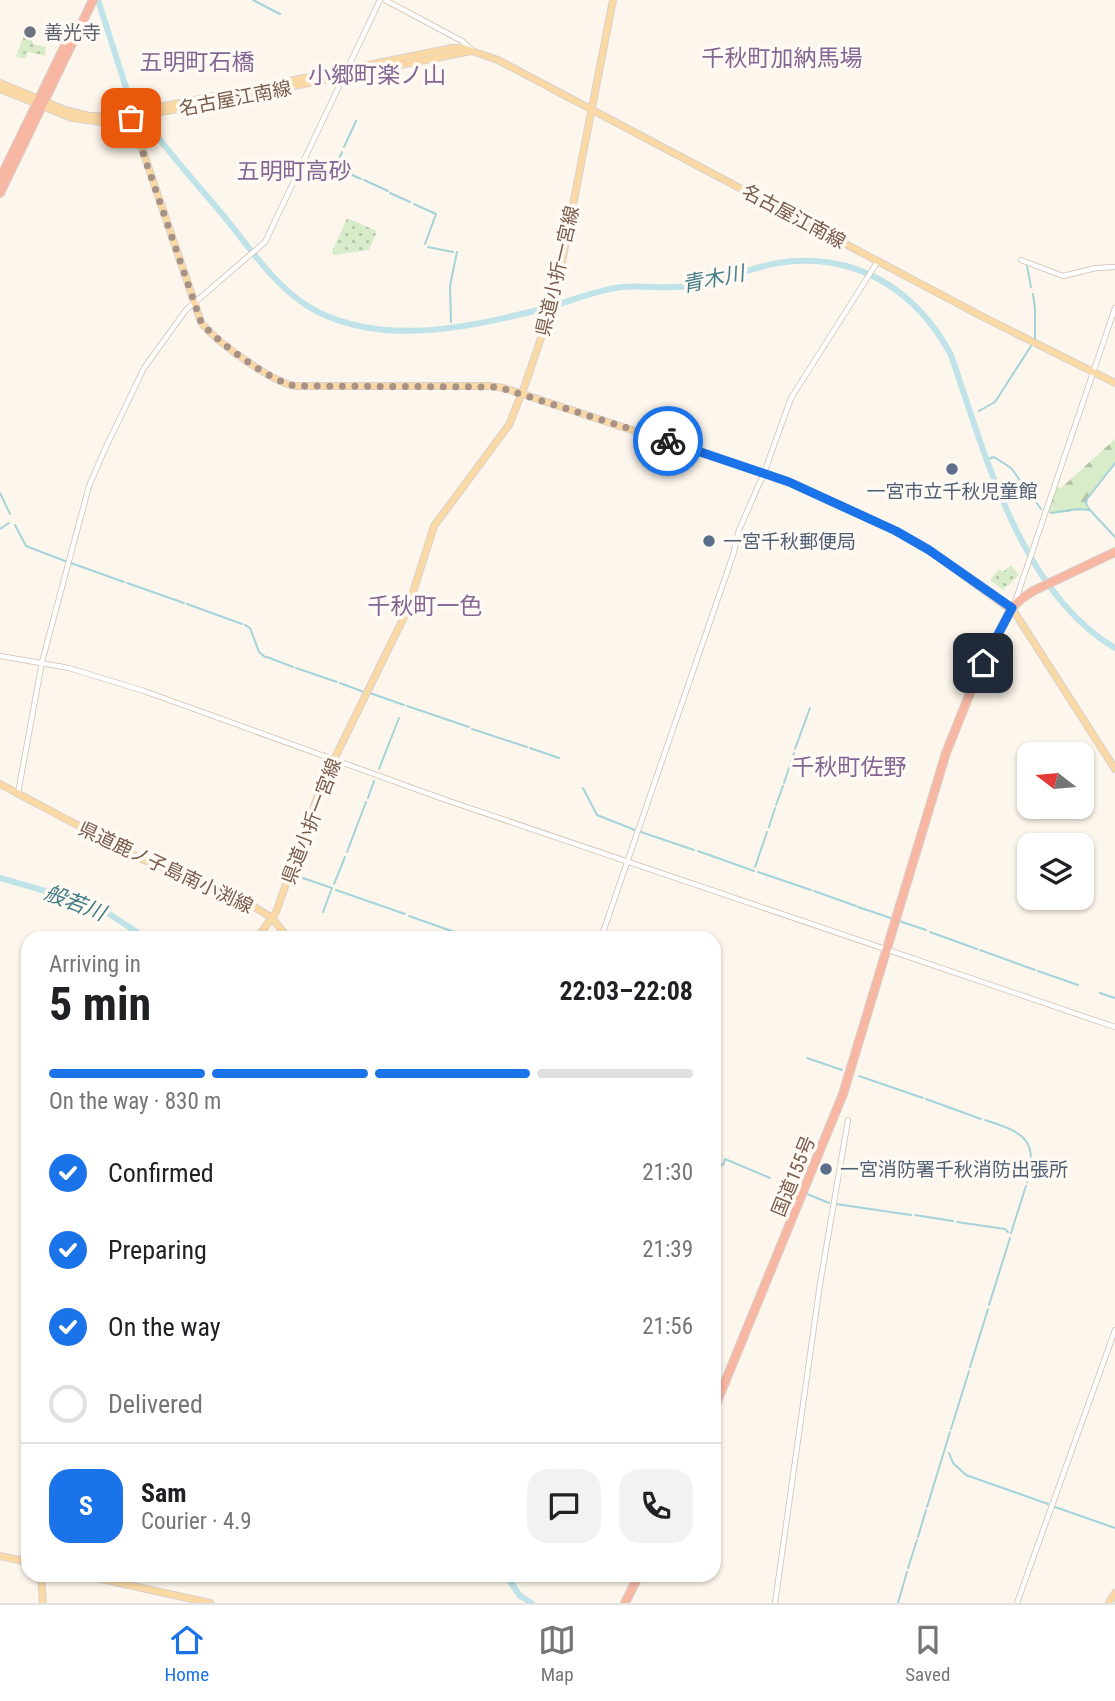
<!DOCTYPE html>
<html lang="en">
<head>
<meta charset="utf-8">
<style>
  body { margin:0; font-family:"Roboto Condensed","Noto Sans JP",sans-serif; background:#f2f2f2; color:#202124; height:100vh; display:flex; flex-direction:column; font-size:26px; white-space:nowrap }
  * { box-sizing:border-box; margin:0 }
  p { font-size:23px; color:#757577 }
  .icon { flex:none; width:38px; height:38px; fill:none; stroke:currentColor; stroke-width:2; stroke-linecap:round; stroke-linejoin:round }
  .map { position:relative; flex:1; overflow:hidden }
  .side { position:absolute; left:21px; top:931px; width:700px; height:651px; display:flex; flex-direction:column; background:#fff; border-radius:21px; box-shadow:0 2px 5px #0004 }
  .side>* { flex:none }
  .needle { width:46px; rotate:286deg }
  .buttons { position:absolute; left:1017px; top:742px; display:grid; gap:14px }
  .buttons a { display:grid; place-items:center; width:77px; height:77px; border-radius:14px; background:#fff; box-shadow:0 2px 5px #0004; font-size:35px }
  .pin { position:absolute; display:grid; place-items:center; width:60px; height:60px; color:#fff; margin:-30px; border-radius:14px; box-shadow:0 4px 10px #0006 }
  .courier { position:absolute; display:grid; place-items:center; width:70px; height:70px; margin:-35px; border:5px solid #1a73e8; border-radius:50%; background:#fff; color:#222; box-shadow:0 2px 9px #0007 }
  .summary em { font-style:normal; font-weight:700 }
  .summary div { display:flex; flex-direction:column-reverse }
  .summary { display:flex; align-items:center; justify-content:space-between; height:119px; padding:0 28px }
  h1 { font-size:46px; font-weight:700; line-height:52px }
  .bar { display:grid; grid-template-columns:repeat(4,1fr); gap:10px 7px; align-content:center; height:84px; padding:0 28px }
  .bar i { height:9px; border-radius:5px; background:#e0e0e0 }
  .bar .active { background:#1a73e8 }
  .bar p { grid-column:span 4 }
  .line { display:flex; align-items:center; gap:18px; padding:0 28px; border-top:2px solid #e0e0e0 }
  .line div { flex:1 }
  .round { display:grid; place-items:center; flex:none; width:74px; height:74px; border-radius:21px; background:#f2f2f2 }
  ol { padding:0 28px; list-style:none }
  li { display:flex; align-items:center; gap:21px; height:77px }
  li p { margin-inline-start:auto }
  li .icon { padding:7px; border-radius:50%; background:#1a73e8; color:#fff; stroke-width:4 }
  li:last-child { color:#757577 }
  li i { width:38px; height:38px; border:4px solid #e0e0e0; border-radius:50% }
  .tabs { display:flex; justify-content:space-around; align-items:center; height:98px; border-top:2px solid #e0e0e0; background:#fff; font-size:19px; color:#757577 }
  .tabs a { display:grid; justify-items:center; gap:4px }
  .tabs .active { color:#1a73e8 }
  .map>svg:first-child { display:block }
  .grass { fill:url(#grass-dots) }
  .forest { fill:url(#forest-firs) }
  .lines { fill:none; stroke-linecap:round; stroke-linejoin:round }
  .stream { stroke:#a5d3da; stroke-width:2 }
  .river { stroke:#bfe3e8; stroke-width:6 }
  .minor-casing { stroke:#d1beb0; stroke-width:6 }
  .major-casing { stroke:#dad1cd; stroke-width:8 }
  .highway-casing { stroke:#dad1cd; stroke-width:10 }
  .minor { stroke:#fff; stroke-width:4.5 }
  .major { stroke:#fbd9a5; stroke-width:6 }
  .highway { stroke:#f7b7a3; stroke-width:8 }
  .done { stroke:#a89285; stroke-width:7; stroke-dasharray:0 12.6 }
  .route { stroke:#1a73e8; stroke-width:9 }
  .worship-dot { fill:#6b7280; stroke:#fffaf3; stroke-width:2.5 }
  .service-dot { fill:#5c6f8a; stroke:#fffaf3; stroke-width:2.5 }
  .labels { text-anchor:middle; stroke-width:7; stroke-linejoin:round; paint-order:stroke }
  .worship-label { font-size:19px; fill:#5b616d; stroke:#fffaf3; text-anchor:start }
  .street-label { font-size:19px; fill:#7a5c4d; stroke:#fffaf3 }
  .service-label { font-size:19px; fill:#4e5e75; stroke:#fffaf3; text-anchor:start }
  .water-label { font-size:21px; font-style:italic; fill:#437c86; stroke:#fffaf3 }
  .quarter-label { font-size:23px; fill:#846695; stroke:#fffaf3 }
</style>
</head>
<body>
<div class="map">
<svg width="1115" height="1603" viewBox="0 0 1115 1603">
  <defs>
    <pattern id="grass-dots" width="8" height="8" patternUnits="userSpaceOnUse" patternTransform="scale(1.75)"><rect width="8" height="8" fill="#d8ecc9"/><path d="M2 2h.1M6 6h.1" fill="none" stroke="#b4c2a5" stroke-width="1.8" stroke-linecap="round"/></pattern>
    <pattern id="forest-firs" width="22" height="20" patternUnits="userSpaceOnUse" patternTransform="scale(1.75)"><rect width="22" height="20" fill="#d8ecc9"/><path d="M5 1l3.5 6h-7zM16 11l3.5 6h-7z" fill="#b4c2a5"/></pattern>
  </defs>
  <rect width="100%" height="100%" fill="#fdf6ec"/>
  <g class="grass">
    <polygon points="24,35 31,38 33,44 46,47 45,56 28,52 25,59 16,56"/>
    <polygon points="347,218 377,231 369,250 334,255 332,252"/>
    <polygon points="1011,565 1019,575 1003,590 990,580 999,569 1003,572"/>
  </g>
  <path class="forest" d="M 1115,439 L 1115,463 L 1087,499 L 1086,504 L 1089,510 C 1076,509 1055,516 1046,512 L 1054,486 L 1061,488 Z"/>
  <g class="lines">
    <g class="stream">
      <polyline points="253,0 280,14"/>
      <polyline points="344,147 356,121"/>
      <polyline points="342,152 335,167 361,179"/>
      <polyline points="364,180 388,191"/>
      <polyline points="390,193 410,202"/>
      <polyline points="414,204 436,214 425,244"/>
      <polyline points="428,247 453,252"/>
      <polyline points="1027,266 1031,287"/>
      <polyline points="1033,294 1035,308 1035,339"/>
      <polyline points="451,322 450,286 457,252"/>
      <polyline points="979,411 995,402 1031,346"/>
      <polyline points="988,459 994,457 1011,468 1041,509"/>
      <polyline points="0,493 10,514"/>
      <polyline points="1090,510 1086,504 1087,499 1115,463"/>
      <polyline points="1051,513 1077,509 1090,510 1115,537"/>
      <polyline points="15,525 26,546 65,561"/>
      <polyline points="0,529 9,523"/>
      <polyline points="71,563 124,582"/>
      <polyline points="127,583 184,603"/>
      <polyline points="187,604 242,624"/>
      <polyline points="245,625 250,628 259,652 265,657"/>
      <polyline points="267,657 293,667"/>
      <polyline points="296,668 337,682"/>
      <polyline points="340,683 364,692"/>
      <polyline points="370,693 404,705"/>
      <polyline points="407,706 469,727"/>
      <polyline points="472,729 527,747"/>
      <polyline points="530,748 559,758"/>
      <polyline points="795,749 810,708"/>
      <polyline points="379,769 399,718"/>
      <polyline points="784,783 794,753"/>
      <polyline points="583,788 597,815 635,830"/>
      <polyline points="368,798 374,781"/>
      <polyline points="776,805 783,786"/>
      <polyline points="769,827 775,808"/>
      <polyline points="641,832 694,850"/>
      <polyline points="698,851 754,871"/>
      <polyline points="347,852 366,802"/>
      <polyline points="755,867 767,832"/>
      <polyline points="758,872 811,890"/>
      <polyline points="294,875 332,888 323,912"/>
      <polyline points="334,884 345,857"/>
      <polyline points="336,890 405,914"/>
      <polyline points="814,891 856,906"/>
      <polyline points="858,907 891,918"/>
      <polyline points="409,916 463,935"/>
      <polyline points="899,921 926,930"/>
      <polyline points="930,932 977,949"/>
      <polyline points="467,936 471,938"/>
      <polyline points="980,950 1035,970"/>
      <polyline points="1038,971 1078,985"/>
      <polyline points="1100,993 1115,998"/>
      <polyline points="807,1058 842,1070"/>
      <polyline points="859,1076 923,1098"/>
      <polyline points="926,1099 981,1119"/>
      <path d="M 985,1120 C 1022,1132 1040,1139 1027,1182"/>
      <polyline points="714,1162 723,1165 725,1159 770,1178"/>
      <polyline points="807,1194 829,1203"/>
      <polyline points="836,1204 911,1215"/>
      <polyline points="915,1215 953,1221"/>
      <polyline points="957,1222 1005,1229 1008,1232"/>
      <polyline points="1011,1233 1026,1186"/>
      <polyline points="989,1305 1010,1238"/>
      <polyline points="970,1367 988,1309"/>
      <polyline points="951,1429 969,1371"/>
      <polyline points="949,1453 953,1463 966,1475 1048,1504"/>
      <polyline points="927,1507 950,1432"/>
      <polyline points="1055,1507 1115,1528"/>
      <polyline points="918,1537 926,1510"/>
      <polyline points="908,1568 917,1540"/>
      <polyline points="898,1603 907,1572"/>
    </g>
    <g class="river">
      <polyline points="98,0 129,97 137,108"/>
      <path d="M 146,121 C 169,154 197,184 223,215 C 251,249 278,292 318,312 C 389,347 474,326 546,308 C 571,301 596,290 622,287 C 647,285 672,290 696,285 C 724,280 750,268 778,263 C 854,251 916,289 951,355 C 985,453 1020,592 1115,648"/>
      <polyline points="0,878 97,906 146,938"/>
      <polyline points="506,1575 520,1596 532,1603"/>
    </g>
    <defs>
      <g id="minor">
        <polyline points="385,0 462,41 472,50"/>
        <polyline points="1021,260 1063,276 1096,268 1115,267"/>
        <polyline points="1015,602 1115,308"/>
        <polyline points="0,656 69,668 144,691 446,800 1115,1027"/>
        <polyline points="18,793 42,662 89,486 105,449 144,368 186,310 265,242 380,0"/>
        <polyline points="601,938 733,555 739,530 764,473 791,398 878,261"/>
        <polyline points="775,1603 820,1284 848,1120"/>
        <polyline points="1017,1603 1115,1330"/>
      </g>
      <g id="major">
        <polyline points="0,83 65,110 89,116 102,116 130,113 452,48 463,48 498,60 987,319 1115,383"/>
        <polyline points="0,89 72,118 102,122 178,109 471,51"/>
        <path d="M 130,113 L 201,322 C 214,340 274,384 296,386 L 490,386 L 504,388 L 790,482 L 896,531 L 929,550 L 1015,613 L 1115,769"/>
        <polyline points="0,784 141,859 222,889 246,901 273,919 288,938"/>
        <polyline points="257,938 276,912 322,784 407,611 434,526 509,425 525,385 555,297 613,0"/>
        <polyline points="0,1556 28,1562"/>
        <polyline points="41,1575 43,1603"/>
        <polyline points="83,1575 210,1603"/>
        <polyline points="1109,1603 1115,1593"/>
      </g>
      <g id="highway">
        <polyline points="0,179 75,25"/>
        <polyline points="0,193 93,0"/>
        <polyline points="714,1409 843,1094 946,753 980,668 1012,608 1020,600 1033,591 1115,552"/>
        <polyline points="625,1603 639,1575"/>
      </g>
    </defs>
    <use href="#minor" class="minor-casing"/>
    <use href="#major" class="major-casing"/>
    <use href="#highway" class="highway-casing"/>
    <use href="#minor" class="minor"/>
    <use href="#major" class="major"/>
    <use href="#highway" class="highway"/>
  </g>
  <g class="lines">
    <path class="done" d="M 131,118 L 201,322 C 214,340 274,384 296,386 L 498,387 L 668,441"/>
    <polyline class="route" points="668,441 789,482 896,531 929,550 1012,608 983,663"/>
  </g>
  <circle class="worship-dot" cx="30" cy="32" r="7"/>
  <g class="service-dot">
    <circle cx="952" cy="469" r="7"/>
    <circle cx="709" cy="541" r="7"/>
    <circle cx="826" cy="1169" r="7"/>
  </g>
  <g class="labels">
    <g class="worship-label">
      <text x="44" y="39">善光寺</text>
    </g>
    <g class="street-label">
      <text transform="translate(235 98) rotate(-11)" y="7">名古屋江南線</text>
      <text transform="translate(794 216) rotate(28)" y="7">名古屋江南線</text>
      <text transform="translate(557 271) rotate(-77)" y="7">県道小折一宮線</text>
      <text transform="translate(311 821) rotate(-69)" y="7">県道小折一宮線</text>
      <text transform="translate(166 867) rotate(25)" y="7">県道鹿ノ子島南小渕線</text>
      <text transform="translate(793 1176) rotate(-68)" y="7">国道155号</text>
    </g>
    <g class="service-label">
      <text x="952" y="498" text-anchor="middle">一宮市立千秋児童館</text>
      <text x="723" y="548">一宮千秋郵便局</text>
      <text x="840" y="1176">一宮消防署千秋消防出張所</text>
    </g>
    <g class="water-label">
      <text transform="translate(713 279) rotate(-11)" y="7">青木川</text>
      <text transform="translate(75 903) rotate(21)" y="7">般若川</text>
    </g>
    <g class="quarter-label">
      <text x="782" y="66">千秋町加納馬場</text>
      <text x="197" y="70">五明町石橋</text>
      <text x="377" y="83">小郷町楽ノ山</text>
      <text x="294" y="179">五明町高砂</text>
      <text x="425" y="614">千秋町一色</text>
      <text x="849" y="775">千秋町佐野</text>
    </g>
  </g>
</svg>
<div class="buttons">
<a><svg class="needle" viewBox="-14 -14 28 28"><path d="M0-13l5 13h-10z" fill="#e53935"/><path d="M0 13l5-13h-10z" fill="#757577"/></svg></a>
<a><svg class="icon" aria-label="layers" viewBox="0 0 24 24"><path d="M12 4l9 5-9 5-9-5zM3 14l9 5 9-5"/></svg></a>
</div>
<div class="pin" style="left:131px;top:118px;background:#ea580c"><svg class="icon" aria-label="bag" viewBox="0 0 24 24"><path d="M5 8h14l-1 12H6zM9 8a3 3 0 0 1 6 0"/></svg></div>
<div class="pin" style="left:983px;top:663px;background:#1f2937"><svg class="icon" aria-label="home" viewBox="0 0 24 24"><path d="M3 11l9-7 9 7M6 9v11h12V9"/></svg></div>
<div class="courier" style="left:668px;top:441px"><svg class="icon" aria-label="bike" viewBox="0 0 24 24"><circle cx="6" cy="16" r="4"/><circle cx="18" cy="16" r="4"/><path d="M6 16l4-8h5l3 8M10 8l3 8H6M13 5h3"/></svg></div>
<section class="side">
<div class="summary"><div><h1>5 min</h1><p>Arriving in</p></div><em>22:03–22:08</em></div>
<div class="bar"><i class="active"></i><i class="active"></i><i class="active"></i><i></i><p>On the way · 830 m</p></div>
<ol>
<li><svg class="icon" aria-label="check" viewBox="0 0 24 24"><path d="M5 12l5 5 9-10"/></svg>Confirmed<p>21:30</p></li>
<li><svg class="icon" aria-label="check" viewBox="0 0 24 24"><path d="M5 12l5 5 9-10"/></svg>Preparing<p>21:39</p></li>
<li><svg class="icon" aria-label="check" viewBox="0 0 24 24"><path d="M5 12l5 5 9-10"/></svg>On the way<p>21:56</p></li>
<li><i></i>Delivered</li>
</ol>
<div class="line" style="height:126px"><b class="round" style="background:#1a73e8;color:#fff">S</b><div><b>Sam</b><p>Courier · 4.9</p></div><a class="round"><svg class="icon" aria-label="chat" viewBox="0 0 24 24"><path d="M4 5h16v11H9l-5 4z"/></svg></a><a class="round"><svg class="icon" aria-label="phone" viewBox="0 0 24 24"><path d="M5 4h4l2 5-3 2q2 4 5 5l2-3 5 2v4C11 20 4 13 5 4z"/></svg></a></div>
</section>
</div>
<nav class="tabs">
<a class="active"><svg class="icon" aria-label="home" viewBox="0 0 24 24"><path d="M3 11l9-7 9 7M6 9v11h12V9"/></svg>Home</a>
<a><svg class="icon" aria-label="map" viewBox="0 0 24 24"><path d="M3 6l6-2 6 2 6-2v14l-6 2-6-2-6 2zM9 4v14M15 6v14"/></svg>Map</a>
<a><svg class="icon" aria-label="saved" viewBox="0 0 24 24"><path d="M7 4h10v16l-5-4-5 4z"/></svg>Saved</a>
</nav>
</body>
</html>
